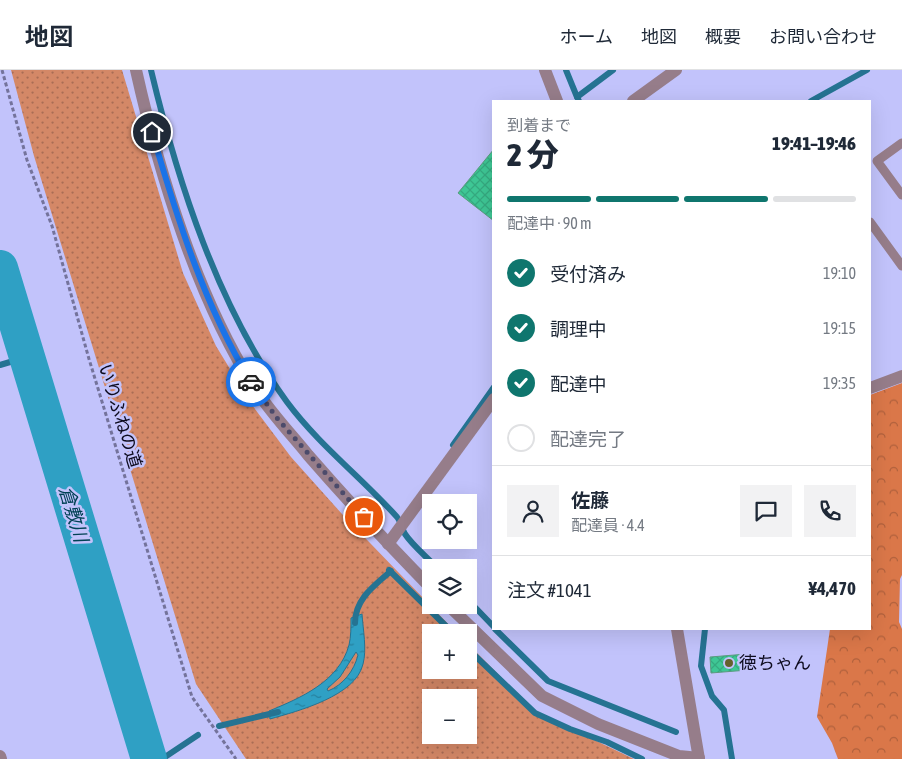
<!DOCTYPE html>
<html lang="ja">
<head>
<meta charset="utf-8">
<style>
  body { margin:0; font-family:"Asap Condensed","Noto Sans JP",sans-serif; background:#f2f2f3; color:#1f2937; height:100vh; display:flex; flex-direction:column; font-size:19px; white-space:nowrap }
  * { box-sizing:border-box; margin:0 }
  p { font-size:16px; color:#747a83 }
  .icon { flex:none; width:28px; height:28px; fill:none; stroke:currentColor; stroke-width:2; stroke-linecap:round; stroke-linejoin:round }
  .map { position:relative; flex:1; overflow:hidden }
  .drawer { position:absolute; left:492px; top:30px; width:379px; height:530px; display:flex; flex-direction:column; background:#fff; border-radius:0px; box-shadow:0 5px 20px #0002 }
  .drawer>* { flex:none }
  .tools { position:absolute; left:422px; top:424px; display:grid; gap:10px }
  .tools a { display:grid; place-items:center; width:55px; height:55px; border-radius:0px; background:#fff; box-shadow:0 5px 20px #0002; font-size:25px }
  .pin { position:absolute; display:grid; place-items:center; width:42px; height:42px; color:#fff; margin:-21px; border:2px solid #fff; border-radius:50%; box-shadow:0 1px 5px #0007 }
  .courier { position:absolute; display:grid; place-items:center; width:50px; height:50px; margin:-25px; border:4px solid #1a73e8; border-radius:50%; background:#fff; color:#222; box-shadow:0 1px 6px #0007 }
  .head em { font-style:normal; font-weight:800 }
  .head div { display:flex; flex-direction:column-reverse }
  .head { display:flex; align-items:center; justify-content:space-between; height:85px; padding:0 15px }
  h1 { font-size:32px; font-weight:800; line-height:38px }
  .bar { display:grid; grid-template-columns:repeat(4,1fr); gap:8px 5px; align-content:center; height:60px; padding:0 15px }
  .bar i { height:6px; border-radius:4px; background:#e0e1e3 }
  .bar .active { background:#0f766e }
  .bar p { grid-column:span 4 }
  .line { display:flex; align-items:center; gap:12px; padding:0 15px; border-top:1px solid #e0e1e3 }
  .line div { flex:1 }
  .round { display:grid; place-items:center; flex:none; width:52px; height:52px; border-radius:0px; background:#f2f2f3 }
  ol { padding:0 15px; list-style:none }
  li { display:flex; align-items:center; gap:15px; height:55px }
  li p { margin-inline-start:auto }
  li .icon { padding:5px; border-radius:50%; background:#0f766e; color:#fff; stroke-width:4 }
  li:last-child { color:#747a83 }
  li i { width:28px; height:28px; border:2px solid #e0e1e3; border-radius:50% }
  header { display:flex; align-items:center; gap:30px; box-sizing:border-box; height:70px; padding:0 25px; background:#fff; border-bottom:1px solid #e0e1e3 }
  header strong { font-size:24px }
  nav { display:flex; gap:28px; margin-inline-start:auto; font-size:18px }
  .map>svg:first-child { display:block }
  .grass { fill:url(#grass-dots); fill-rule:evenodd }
  .forest { fill:url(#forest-crowns) }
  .water { fill:url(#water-ripples); stroke:#257392; fill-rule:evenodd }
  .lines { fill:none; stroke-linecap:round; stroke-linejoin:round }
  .stream { stroke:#257392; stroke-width:6 }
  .river { stroke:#2fa0c4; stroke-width:36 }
  .building { fill:url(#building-cross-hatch); stroke:#5b9b7f }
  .path { stroke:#74739b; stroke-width:3; stroke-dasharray:4 2.5; stroke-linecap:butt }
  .service { stroke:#967d8a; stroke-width:9 }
  .minor { stroke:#967d8a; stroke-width:12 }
  .tertiary { stroke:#967d8a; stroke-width:12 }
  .done { stroke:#4c4b6b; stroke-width:5; stroke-dasharray:0 9 }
  .route { stroke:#1a73e8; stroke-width:6 }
  .poi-dot { fill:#65612d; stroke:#c2c3fb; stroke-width:2 }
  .labels { text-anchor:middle; stroke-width:5; stroke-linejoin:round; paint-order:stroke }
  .street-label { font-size:18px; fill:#0d0b1e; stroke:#c2c3fb }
  .poi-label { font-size:18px; fill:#0d0b1e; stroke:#c2c3fb; text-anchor:start }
  .water-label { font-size:19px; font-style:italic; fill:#004154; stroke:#c2c3fb }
</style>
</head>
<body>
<header>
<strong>地図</strong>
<nav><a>ホーム</a><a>地図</a><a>概要</a><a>お問い合わせ</a></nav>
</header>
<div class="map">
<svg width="902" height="689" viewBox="0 0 902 689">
  <defs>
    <pattern id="grass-dots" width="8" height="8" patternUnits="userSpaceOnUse" patternTransform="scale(1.25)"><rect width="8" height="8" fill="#d48867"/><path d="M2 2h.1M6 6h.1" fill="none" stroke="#aa6d54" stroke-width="1.8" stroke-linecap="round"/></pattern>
    <pattern id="forest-crowns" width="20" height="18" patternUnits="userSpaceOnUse" patternTransform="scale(1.25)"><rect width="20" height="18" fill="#da7749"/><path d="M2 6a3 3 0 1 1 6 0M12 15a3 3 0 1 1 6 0" fill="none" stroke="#af603c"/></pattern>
    <pattern id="water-ripples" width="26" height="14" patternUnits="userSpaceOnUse" patternTransform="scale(1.25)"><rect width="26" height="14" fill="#2fa0c4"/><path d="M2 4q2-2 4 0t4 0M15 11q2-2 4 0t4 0" fill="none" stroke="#26819f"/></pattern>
    <pattern id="building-cross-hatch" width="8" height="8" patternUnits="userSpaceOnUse" patternTransform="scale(1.25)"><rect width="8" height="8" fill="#3ec795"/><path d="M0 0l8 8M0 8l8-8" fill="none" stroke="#35aa80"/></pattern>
  </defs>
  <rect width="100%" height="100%" fill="#c2c3fb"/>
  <path class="grass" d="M 11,0 L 122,0 L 183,203 L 216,276 L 252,335 L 291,387 L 342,444 L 456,562 L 431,562 L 431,600 L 469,600 L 469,575 L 536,642 L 634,689 L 246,689 L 196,614 L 34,86 ZM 431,628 L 469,628 L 469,665 L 431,665 Z"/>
  <polygon class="forest" points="902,313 902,505 900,509 899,552 902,559 902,689 838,689 832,673 817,647 830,559 870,559 870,325"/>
  <path class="water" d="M 362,544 C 363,559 367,580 363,594 C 356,626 298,641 270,649 L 269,641 C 300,628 339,612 349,575 C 351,567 351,557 351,548 ZM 356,582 L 358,585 C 354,601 343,615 328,621 L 327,619 L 340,607 Z"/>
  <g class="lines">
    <g class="stream">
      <path d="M 151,0 C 178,113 218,237 287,332 C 319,375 362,408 397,447 C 401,452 402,459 405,464 C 413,476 427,487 437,498"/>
      <polyline points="566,0 577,27"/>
      <polyline points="579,31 577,27 613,0"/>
      <polyline points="811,31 867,0"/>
      <polyline points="0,295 27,287"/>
      <polyline points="453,375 494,317"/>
      <polyline points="389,500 452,562"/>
      <polyline points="469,531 494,557"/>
      <path d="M 355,553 C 355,529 374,516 391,501"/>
      <polyline points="495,559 548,611 676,662"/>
      <polyline points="705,559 701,596 712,626 724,640 732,689"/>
      <polyline points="469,580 535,643 570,659 607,672 642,689"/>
      <polyline points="219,656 278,642"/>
      <polyline points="162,689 198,665"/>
    </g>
    <polyline class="river" points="0,198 149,689"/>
  </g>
  <g class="building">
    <polygon points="494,79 494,151 458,123"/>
    <polygon points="747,584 748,600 711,603 710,587"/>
  </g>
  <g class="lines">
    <polyline class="path" points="2,0 27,90 52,156 89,289 192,627 236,689"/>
    <g class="service">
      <polyline points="902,73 877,91 902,125"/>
      <polyline points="870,152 902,196"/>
    </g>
    <g class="minor">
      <path d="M 136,0 C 159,103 198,231 256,320 C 271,343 291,364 308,385 C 348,431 389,475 431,518"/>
      <polyline points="870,318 902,306"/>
      <polyline points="388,474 494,329"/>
      <polyline points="448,535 542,626 598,654 679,686 699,688"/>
      <polyline points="0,686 1,689"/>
    </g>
    <g class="tertiary">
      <polyline points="545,0 557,31"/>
      <polyline points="633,31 676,0"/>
      <polyline points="677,559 699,689"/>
    </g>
  </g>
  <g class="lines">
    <polyline class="done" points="251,312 277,348 364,447"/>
    <path class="route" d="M 152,62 C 177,148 204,235 251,312"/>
  </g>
  <circle class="poi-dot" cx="729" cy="593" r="5"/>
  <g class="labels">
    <g class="street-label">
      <text transform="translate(120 346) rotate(73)" y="6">いりふねの道</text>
    </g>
    <g class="poi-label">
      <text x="739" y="599">徳ちゃん</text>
    </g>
    <g class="water-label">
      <text transform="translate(74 444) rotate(73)" y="7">倉敷川</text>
    </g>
  </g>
</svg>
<div class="tools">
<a><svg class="icon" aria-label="locate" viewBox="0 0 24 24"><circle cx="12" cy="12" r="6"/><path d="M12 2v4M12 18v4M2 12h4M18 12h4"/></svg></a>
<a><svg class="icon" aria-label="layers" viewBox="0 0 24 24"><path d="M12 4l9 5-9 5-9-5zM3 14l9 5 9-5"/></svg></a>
<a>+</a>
<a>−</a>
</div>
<div class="pin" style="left:364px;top:447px;background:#ea580c"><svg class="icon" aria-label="bag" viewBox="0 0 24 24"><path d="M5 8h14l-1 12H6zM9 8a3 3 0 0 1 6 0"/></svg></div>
<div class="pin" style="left:152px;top:62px;background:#1f2937"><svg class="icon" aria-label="home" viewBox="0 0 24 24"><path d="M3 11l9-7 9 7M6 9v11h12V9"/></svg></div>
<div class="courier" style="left:251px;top:312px"><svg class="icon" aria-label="car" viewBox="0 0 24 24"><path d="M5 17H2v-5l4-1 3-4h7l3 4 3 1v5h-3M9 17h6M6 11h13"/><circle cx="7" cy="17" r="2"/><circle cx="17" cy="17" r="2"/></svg></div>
<section class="drawer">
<div class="head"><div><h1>2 分</h1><p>到着まで</p></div><em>19:41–19:46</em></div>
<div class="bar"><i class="active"></i><i class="active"></i><i class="active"></i><i></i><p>配達中 · 90 m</p></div>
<ol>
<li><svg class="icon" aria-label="check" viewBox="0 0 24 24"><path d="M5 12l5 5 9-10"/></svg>受付済み<p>19:10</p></li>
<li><svg class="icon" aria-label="check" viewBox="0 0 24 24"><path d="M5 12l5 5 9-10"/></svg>調理中<p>19:15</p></li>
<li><svg class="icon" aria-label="check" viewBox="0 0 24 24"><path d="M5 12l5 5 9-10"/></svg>配達中<p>19:35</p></li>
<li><i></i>配達完了</li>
</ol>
<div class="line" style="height:90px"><a class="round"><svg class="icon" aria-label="person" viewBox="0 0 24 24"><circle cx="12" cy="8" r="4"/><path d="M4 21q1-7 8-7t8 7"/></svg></a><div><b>佐藤</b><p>配達員 · 4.4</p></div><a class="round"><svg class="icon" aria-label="chat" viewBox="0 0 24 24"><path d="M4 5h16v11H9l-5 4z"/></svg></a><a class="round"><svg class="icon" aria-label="phone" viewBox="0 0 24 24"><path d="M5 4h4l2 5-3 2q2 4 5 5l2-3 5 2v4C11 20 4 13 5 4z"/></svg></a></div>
<div class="line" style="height:65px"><div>注文 #1041</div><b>¥4,470</b></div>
</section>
</div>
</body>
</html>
